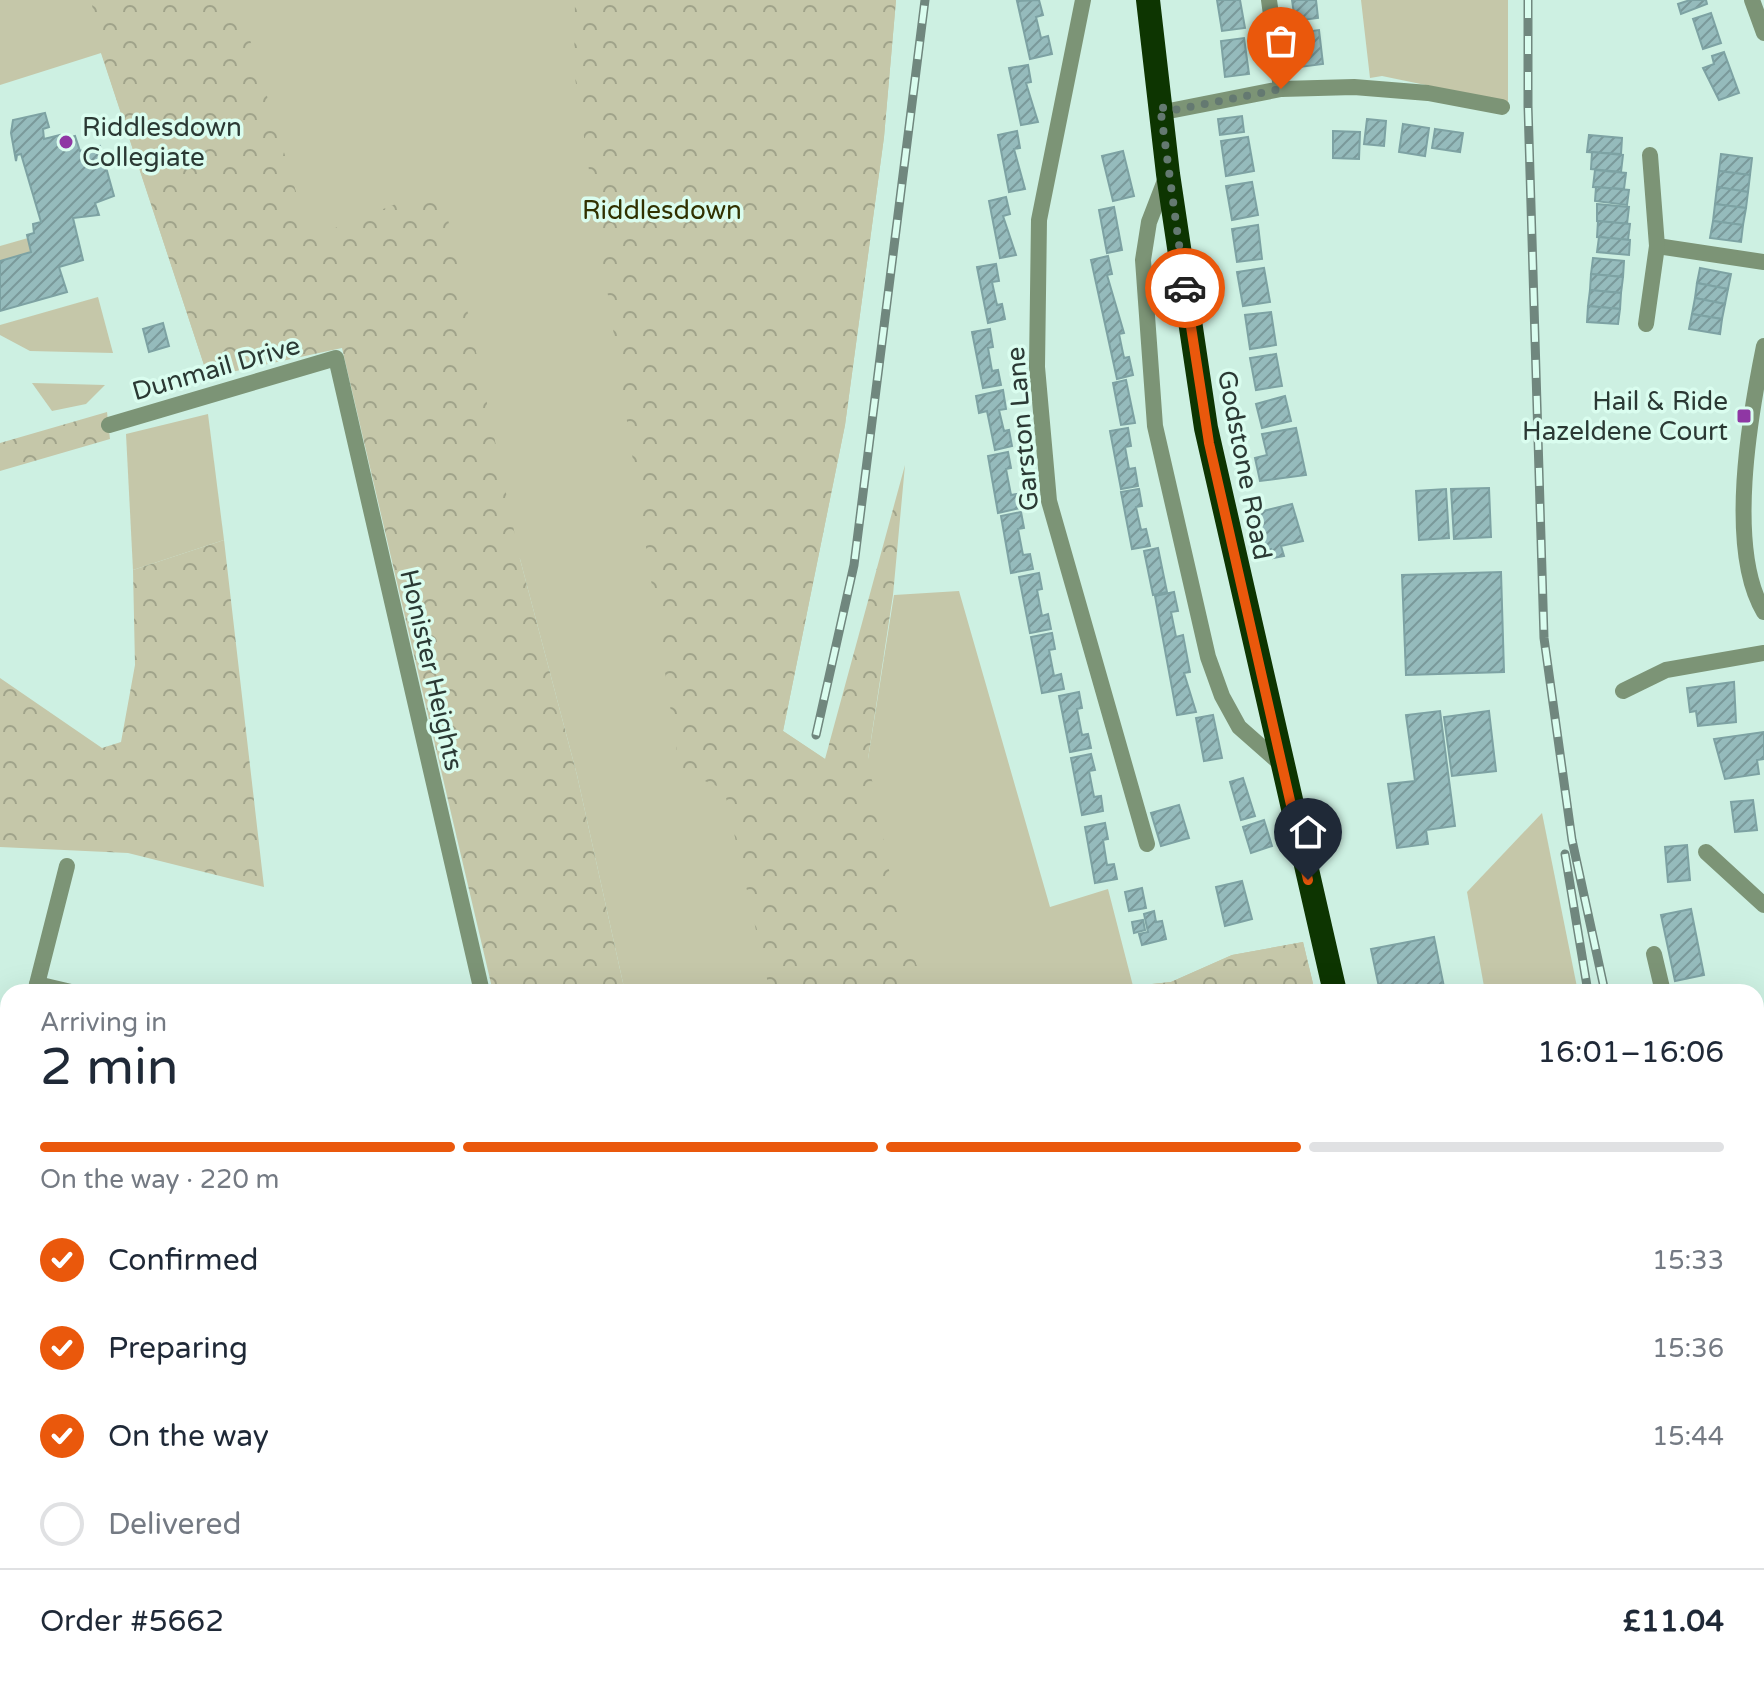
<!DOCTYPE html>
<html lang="en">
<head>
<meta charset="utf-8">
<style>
  body { margin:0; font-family:"Varela Round",sans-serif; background:#f2f2f3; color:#1f2937; height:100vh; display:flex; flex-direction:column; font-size:30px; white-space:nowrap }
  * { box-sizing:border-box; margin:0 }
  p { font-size:26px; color:#747a83 }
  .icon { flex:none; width:44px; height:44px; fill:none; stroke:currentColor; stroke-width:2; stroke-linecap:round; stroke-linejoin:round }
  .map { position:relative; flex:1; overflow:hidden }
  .drawer { position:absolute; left:0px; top:984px; width:1764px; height:704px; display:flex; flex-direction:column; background:#fff; border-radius:24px 24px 0 0; box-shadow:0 8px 32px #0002 }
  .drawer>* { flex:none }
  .pin { position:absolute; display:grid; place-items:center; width:68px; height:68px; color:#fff; margin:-82px -34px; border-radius:50% 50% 50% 0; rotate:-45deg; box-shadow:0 0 8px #0007 }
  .pin .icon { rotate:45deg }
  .courier { position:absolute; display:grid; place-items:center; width:80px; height:80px; margin:-40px; border:6px solid #ea580c; border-radius:50%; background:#fff; color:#222; box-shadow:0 2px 10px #0007 }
  .headline em { font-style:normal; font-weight:600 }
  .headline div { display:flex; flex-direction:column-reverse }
  .headline { display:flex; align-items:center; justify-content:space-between; height:136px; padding:0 40px }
  h1 { font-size:52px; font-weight:600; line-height:60px }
  .bar { display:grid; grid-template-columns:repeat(4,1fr); gap:12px 8px; align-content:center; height:96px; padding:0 40px }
  .bar i { height:10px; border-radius:6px; background:#e0e1e3 }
  .bar .on { background:#ea580c }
  .bar p { grid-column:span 4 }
  .line { display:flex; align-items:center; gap:20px; padding:0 40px; border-top:2px solid #e0e1e3 }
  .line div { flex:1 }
  ol { padding:0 40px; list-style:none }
  li { display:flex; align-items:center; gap:24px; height:88px }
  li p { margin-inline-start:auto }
  li .icon { padding:8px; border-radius:50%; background:#ea580c; color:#fff; stroke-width:4 }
  li:last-child { color:#747a83 }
  li i { width:44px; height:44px; border:4px solid #e0e1e3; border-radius:50% }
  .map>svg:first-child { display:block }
  .green { fill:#c5c7a9 }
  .forest { fill:url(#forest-crowns) }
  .building { fill:url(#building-hatch); stroke:#7da2a3; stroke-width:2 }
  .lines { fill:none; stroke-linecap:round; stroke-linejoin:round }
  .street { stroke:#7c9476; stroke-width:16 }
  .highway { stroke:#0d3501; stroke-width:24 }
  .rail-casing { stroke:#70877e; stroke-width:9 }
  .rail { stroke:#dafdef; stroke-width:6; stroke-dasharray:18; stroke-linecap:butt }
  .done { stroke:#647971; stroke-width:8; stroke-dasharray:0 14.4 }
  .route { stroke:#ea580c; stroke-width:10 }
  .poi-dot { fill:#8f37a4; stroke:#dafdef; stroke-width:3 }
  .labels { text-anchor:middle; stroke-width:7; stroke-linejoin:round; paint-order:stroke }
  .poi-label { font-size:26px; fill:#2b3934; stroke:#dafdef; text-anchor:start }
  .park-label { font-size:26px; fill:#313100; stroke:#dafdef }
  .street-label { font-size:26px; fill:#2b3934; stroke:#dafdef }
</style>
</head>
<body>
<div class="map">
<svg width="1764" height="1688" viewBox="0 0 1764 1688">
  <defs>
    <pattern id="forest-crowns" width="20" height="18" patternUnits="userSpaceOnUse" patternTransform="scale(2)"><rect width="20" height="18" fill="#c5c7a9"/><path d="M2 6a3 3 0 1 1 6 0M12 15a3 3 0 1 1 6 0" fill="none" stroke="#a0a38a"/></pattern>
    <pattern id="building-hatch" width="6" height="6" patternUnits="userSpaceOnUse" patternTransform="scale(2)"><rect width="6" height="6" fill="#95bbbc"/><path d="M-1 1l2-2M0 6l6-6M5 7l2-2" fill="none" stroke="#7a999a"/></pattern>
  </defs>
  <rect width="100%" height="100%" fill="#cdf0e2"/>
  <g class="green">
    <polygon points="0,0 896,0 884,137 845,425 783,731 825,759 868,759 894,595 959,591 1050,907 1108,889 1133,986 1171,982 1232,955 1303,942 1315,992 625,992 577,775 520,559 342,347 208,377 101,53 0,85"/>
    <polygon points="1361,0 1508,0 1508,102 1382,76 1370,78"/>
    <polygon points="28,238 31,252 0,261 0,246"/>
    <polygon points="98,297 113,353 30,351 0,335 0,325"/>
    <polygon points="32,383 105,385 86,404 52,411"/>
    <polygon points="208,414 224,540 133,570 126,434"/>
    <polygon points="1542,813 1578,992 1485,992 1467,892"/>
    <polygon points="515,1680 1489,1680 1491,1688 517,1688"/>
  </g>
  <g class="forest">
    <polygon points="91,0 238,0 310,238 441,186 520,559 577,775 625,992 493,992 342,348 208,377 101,52"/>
    <polygon points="575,0 896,0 884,137 845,425 783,731 825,759 905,465 893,595 868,759 898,917 919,971 921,992 770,992 724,789 700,779 679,765 574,71"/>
    <polygon points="107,412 110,439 0,471 0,443"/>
    <polygon points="224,540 264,887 128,853 0,847 0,678 102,748 121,742 135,665 133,570"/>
    <polygon points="1303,942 1315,992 1127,992 1133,986 1171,982 1232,955"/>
    <polygon points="1073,1680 1210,1680 1216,1688 1075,1688"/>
    <polygon points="1310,1680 1489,1680 1491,1688 1318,1688"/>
  </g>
  <g class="building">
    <polygon points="1039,0 1043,15 1036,17 1041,38 1048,36 1052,54 1030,59 1017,1"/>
    <polygon points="1217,0 1240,0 1245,28 1222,31"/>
    <polygon points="1292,0 1316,0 1318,18 1295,21"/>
    <polygon points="1690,0 1706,0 1707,4 1681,14 1678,4"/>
    <polygon points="1711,13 1721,43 1703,49 1693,19"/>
    <polygon points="1319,30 1323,64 1300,67 1296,33"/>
    <polygon points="1244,38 1249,74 1225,77 1221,41"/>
    <polygon points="1724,52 1739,93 1719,100 1703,68 1714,64 1712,56"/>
    <polygon points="1028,65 1031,82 1026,83 1038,122 1021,125 1009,68"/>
    <polygon points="45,113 49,127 43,129 44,139 60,135 61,140 75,136 80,151 100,146 114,196 95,203 99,215 73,218 83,260 59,267 67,292 0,311 0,261 31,252 27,235 34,233 33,224 41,222 21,154 17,155 16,161 11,133 13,120"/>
    <polygon points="1242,116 1244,132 1220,135 1218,119"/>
    <polygon points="1367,119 1386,121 1384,146 1364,144"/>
    <polygon points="1403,124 1429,128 1425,156 1399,152"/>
    <polygon points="1435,129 1463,133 1460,152 1432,148"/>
    <polygon points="1017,131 1020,148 1014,149 1025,189 1009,192 998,135"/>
    <polygon points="1333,131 1360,132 1359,159 1333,158"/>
    <polygon points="1589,135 1622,138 1621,154 1587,152"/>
    <polygon points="1248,137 1254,171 1226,176 1221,141"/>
    <polygon points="1123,151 1134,196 1113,201 1102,156"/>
    <polygon points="1592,152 1623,155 1621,172 1591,169"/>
    <polygon points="1721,154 1752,158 1750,175 1719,171"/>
    <polygon points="1595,170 1626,173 1624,189 1593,187"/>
    <polygon points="1719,171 1750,175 1748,192 1717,187"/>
    <polygon points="1252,182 1258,215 1232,220 1226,186"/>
    <polygon points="1596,187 1629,190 1627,205 1595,201"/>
    <polygon points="1717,187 1748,192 1746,208 1715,204"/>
    <polygon points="1006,197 1010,214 1003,216 1016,255 1000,258 989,201"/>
    <polygon points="1597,204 1629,207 1627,224 1597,221"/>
    <polygon points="1715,204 1746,208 1743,225 1713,221"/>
    <polygon points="1114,207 1122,250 1107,253 1099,210"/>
    <polygon points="1598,221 1630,224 1628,240 1597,237"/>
    <polygon points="1713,221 1743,225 1741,242 1710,238"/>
    <polygon points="1258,225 1262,259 1237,262 1232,229"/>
    <polygon points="1599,237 1630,240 1629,255 1597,252"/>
    <polygon points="1108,256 1112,274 1107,275 1124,333 1119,334 1124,358 1129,357 1133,375 1117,379 1091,260"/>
    <polygon points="1593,258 1624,261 1623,277 1591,274"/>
    <polygon points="996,264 999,281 992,282 997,305 1002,304 1005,319 988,323 977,267"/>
    <polygon points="1264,268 1270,302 1243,306 1237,272"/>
    <polygon points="1700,268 1731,274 1728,289 1697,283"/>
    <polygon points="1591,274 1623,277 1621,293 1590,290"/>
    <polygon points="1697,283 1728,289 1725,304 1695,298"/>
    <polygon points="1590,290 1621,293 1620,309 1588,306"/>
    <polygon points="1695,298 1725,304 1722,319 1692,314"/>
    <polygon points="1588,306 1620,309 1618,324 1587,322"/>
    <polygon points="1271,312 1276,345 1250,349 1245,315"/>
    <polygon points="1692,314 1722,319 1720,334 1689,329"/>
    <polygon points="163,323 169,346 149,352 143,329"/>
    <polygon points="990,329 993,347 988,348 992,371 998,370 1001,385 983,388 972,332"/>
    <polygon points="1276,354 1282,386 1256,390 1250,358"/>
    <polygon points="1126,380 1135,423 1121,425 1113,383"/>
    <polygon points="1003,390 1006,409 999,410 1004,431 1009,430 1012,446 995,450 987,411 979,413 976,396"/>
    <polygon points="1285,396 1291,421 1262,428 1256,404"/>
    <polygon points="1128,428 1131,446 1125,447 1129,469 1135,468 1138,486 1121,489 1110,431"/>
    <polygon points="1296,428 1306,475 1260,481 1255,458 1267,455 1262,434"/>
    <polygon points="1008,452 1011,468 1006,469 1011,495 1017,494 1020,508 998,513 988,456"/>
    <polygon points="1489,488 1491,537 1454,539 1451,489"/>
    <polygon points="1139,489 1142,506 1136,507 1141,530 1146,529 1150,546 1132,549 1121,492"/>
    <polygon points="1446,489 1449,538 1419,540 1416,491"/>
    <polygon points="1292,504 1303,541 1281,546 1284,556 1273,558 1271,549 1262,551 1255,521 1261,519 1259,512"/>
    <polygon points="1021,512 1024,528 1018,529 1023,555 1030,554 1033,569 1011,573 1001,516"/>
    <polygon points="1158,548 1167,592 1153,595 1144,551"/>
    <polygon points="1501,572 1504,672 1406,675 1402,575"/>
    <polygon points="1039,573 1042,589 1037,590 1042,616 1048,614 1051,629 1030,633 1019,577"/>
    <polygon points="1174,592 1178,611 1171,612 1176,637 1183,635 1190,672 1184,673 1196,712 1177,715 1155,596"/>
    <polygon points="1052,633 1055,649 1049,650 1054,676 1061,674 1064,689 1042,693 1031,637"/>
    <polygon points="1734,682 1736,722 1698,726 1696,711 1690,712 1687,688"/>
    <polygon points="1079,692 1082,708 1077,709 1082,735 1088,734 1091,748 1070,752 1059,696"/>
    <polygon points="1440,711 1455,826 1426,830 1428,844 1397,848 1388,784 1415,781 1406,715"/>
    <polygon points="1489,711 1496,771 1452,776 1444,717"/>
    <polygon points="1213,715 1222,758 1204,761 1196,718"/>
    <polygon points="1764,732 1764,759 1757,760 1759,774 1725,779 1714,739"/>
    <polygon points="1091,754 1095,770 1089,771 1094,797 1101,796 1103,811 1082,815 1071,758"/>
    <polygon points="1243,778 1255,816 1241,820 1230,782"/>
    <polygon points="1753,800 1757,830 1735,832 1731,802"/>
    <polygon points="1179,805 1189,838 1161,846 1151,813"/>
    <polygon points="1264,820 1272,846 1251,853 1243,827"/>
    <polygon points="1105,823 1108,839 1103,840 1107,865 1114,864 1117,879 1095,883 1085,827"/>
    <polygon points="1687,845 1690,880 1668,882 1665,847"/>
    <polygon points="1242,881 1252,919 1225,926 1216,887"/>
    <polygon points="1142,888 1146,908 1129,911 1125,892"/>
    <polygon points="1691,909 1704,975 1675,981 1661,915"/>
    <polygon points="1154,911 1156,922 1162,921 1166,939 1142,945 1139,934 1148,932 1144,914"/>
    <polygon points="1143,920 1145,930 1134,933 1132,922"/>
    <polygon points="1434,937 1445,992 1380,992 1371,949"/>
    <polygon points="1758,1112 1764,1158 1756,1160 1756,1113"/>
    <polygon points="1764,1173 1764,1205 1756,1206 1756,1174"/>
    <polygon points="1764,1211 1764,1245 1758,1246 1756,1212"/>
    <polygon points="1764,1257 1764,1285 1758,1258"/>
    <polygon points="1566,1680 1601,1680 1603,1688 1568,1688"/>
    <polygon points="1658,1680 1688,1680 1688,1687 1659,1688"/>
  </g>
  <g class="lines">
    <g class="street">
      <polyline points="1083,0 1039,220 1037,367 1049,501 1147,844"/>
      <polyline points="1269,0 1281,89"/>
      <polyline points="1752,0 1764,33"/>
      <polyline points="1160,106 1169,111 1281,89 1354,87 1428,93 1502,107"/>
      <polyline points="1166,178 1149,222 1143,260 1155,426 1208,657 1222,696 1239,727 1281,764"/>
      <polyline points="1657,246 1764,262"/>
      <polyline points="1646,324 1657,246 1650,155"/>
      <path d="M 1764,346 C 1750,415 1726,549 1764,612"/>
      <polyline points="109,425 336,358 482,992"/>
      <polyline points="1623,691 1666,670 1764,653"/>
      <polyline points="1706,852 1764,905"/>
      <polyline points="1654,954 1663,992"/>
      <polyline points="37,984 71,992"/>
      <polyline points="35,992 67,866"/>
      <polyline points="1756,1106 1764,1105"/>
      <polyline points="0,1378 8,1375"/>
      <polyline points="0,1674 8,1671"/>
      <polyline points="389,1680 391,1688"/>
      <polyline points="1704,1688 1704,1680"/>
    </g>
    <g class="highway">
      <polyline points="1148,0 1168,174 1206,428 1335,992"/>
      <polyline points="1505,1680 1507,1688"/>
    </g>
    <defs>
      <g id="rail">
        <polyline points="1528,0 1528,106 1544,638 1572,840 1605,992"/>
        <polyline points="816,735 854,565 925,0"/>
        <polyline points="1565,854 1588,992"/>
        <polyline points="1756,1527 1764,1547"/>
        <polyline points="1756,1555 1764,1575"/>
      </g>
    </defs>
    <use href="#rail" class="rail-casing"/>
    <use href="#rail" class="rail"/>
  </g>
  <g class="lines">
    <polyline class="done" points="1185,288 1160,106 1169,111 1281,89"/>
    <polyline class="route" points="1185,288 1209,443 1308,880"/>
  </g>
  <g class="poi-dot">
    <circle cx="66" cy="142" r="8"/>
    <rect x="1736" y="408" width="16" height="16" rx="4"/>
  </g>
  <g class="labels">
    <g class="poi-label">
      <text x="82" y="136">Riddlesdown<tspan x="82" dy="30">Collegiate</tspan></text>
      <text x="1728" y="410" text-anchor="end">Hail &amp; Ride<tspan x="1728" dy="30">Hazeldene Court</tspan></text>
    </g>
    <g class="park-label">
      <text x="662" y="219">Riddlesdown</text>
    </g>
    <g class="street-label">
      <text transform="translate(216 368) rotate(-16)" y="9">Dunmail Drive</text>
      <text transform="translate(1022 429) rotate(-95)" y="9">Garston Lane</text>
      <text transform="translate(1245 465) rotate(79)" y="9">Godstone Road</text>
      <text transform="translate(432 670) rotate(77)" y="9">Honister Heights</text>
    </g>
  </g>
</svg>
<div class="pin" style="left:1281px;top:89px;background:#ea580c"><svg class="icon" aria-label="bag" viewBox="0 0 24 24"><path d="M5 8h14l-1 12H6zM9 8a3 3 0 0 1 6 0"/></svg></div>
<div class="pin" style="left:1308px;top:880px;background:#1f2937"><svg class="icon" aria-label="home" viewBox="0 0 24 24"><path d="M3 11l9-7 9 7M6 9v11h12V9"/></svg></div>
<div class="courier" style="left:1185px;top:288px"><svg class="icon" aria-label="car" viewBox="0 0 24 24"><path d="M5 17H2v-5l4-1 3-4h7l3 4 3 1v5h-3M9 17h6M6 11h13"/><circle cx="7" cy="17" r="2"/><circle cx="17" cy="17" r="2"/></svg></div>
<section class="drawer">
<div class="headline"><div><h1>2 min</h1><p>Arriving in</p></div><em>16:01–16:06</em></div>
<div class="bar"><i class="on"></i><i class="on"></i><i class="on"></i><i></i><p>On the way · 220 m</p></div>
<ol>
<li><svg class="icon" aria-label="check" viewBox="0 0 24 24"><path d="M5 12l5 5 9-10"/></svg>Confirmed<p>15:33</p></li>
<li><svg class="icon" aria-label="check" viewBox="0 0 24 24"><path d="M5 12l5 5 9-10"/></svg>Preparing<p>15:36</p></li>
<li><svg class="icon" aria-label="check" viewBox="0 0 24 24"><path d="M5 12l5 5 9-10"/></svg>On the way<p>15:44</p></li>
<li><i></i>Delivered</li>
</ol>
<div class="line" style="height:104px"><div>Order #5662</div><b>£11.04</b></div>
</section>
</div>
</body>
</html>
